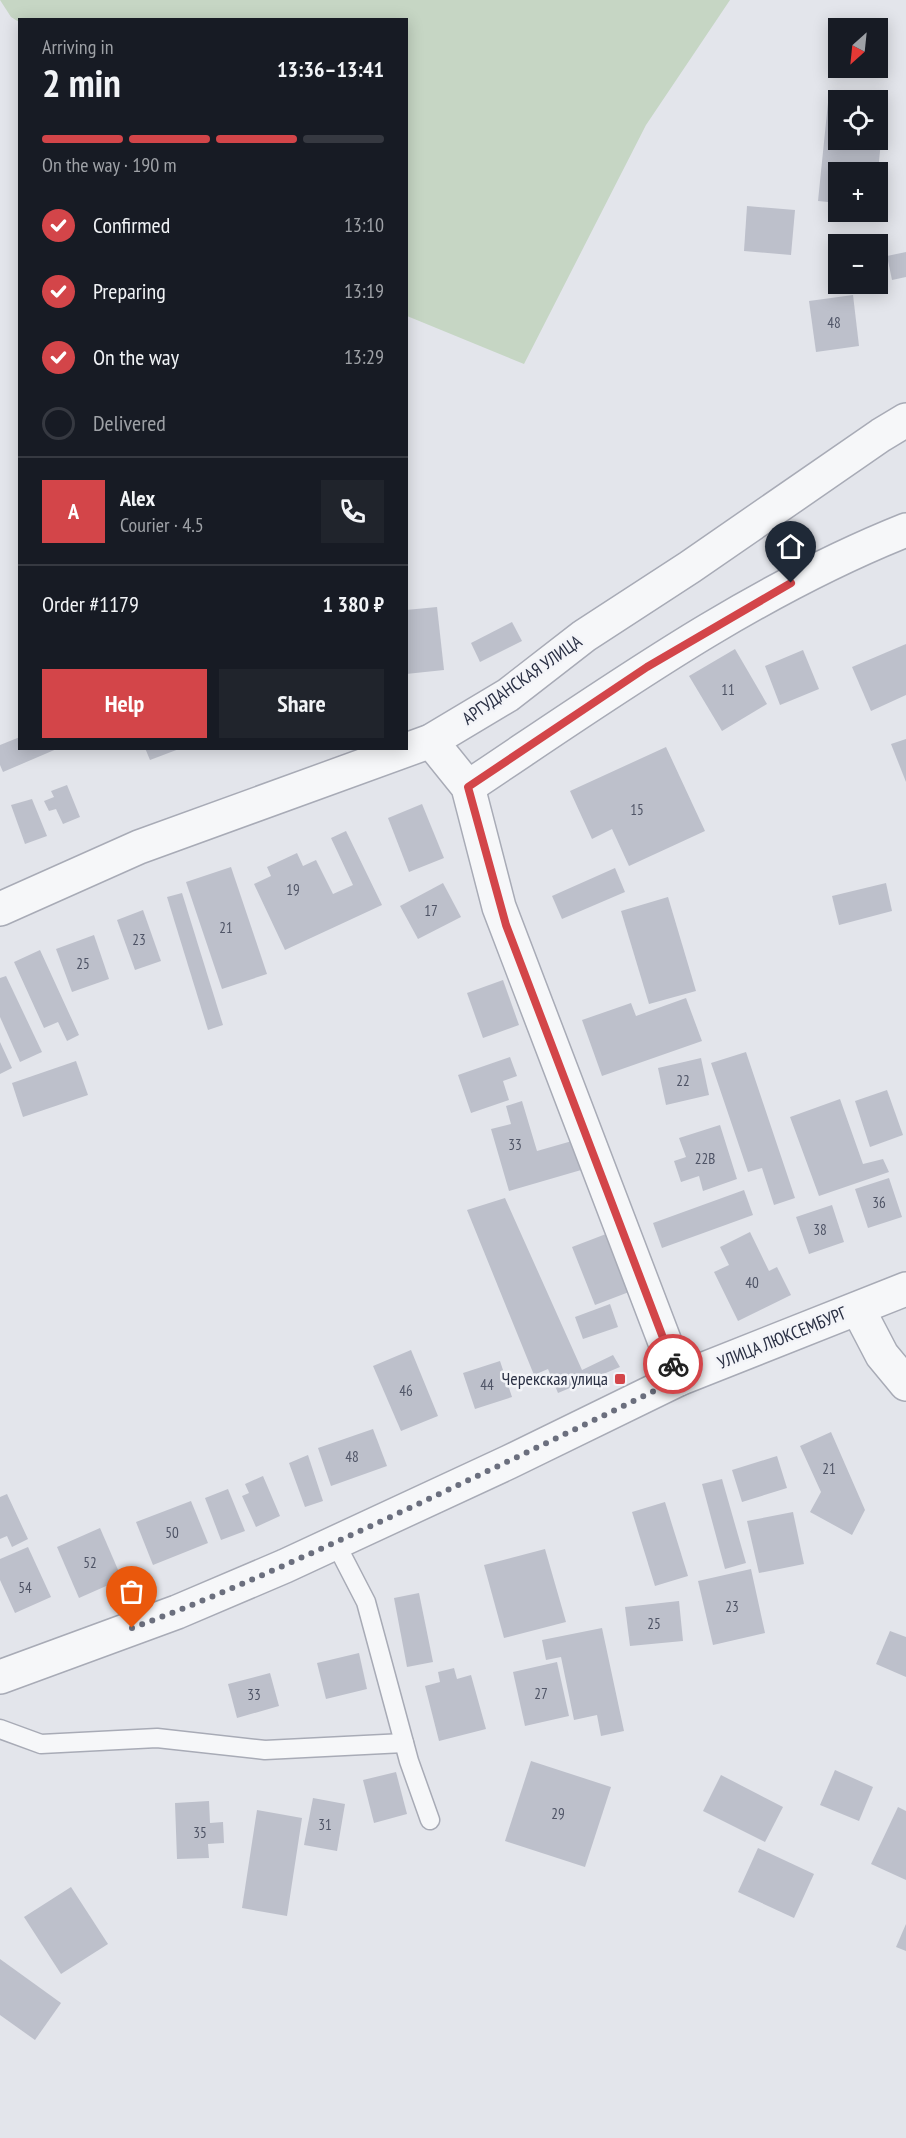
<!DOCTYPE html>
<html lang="en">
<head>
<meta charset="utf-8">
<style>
  body { margin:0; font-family:"PT Sans Narrow",sans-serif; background:#20242c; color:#f1f3f6; height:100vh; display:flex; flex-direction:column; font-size:22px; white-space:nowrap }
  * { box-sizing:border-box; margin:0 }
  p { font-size:20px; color:#9ea1a6 }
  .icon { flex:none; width:33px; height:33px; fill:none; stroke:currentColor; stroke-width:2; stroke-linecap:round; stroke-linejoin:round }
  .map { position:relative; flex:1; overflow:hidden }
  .drawer { position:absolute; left:18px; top:18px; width:390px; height:732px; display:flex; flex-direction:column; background:#171b24; border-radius:0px; box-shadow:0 3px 15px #0003 }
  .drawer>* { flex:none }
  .needle { width:39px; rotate:207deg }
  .tools { position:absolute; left:828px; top:18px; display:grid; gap:12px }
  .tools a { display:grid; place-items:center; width:60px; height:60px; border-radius:0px; background:#171b24; box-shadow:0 3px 15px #0003; font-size:30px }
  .pin { position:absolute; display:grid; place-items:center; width:51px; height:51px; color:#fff; margin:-62px -26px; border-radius:50% 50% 50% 0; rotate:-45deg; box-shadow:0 0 6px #0007 }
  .pin .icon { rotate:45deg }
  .courier { position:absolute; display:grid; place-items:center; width:60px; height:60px; margin:-30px; border:4px solid #d34549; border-radius:50%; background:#fff; color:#222; box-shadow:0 2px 8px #0007 }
  .head em { font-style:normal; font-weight:700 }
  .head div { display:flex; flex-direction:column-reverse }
  .head { display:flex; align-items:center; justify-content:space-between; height:102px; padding:0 24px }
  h1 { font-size:39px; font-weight:700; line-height:45px }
  .bar { display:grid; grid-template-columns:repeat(4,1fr); gap:9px 6px; align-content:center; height:72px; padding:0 24px }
  .bar i { height:8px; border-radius:4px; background:#363941 }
  .bar .current { background:#d34549 }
  .bar p { grid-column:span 4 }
  .line { display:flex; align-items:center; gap:15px; padding:0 24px; border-top:2px solid #363941 }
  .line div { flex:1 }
  .round { display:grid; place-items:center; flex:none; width:63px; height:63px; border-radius:0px; background:#20242c }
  ol { padding:0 24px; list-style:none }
  li { display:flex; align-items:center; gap:18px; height:66px }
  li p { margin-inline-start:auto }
  li .icon { padding:6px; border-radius:50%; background:#d34549; color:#fff; stroke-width:4 }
  li:last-child { color:#9ea1a6 }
  li i { width:33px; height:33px; border:3px solid #363941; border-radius:50% }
  .primary-button { display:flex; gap:12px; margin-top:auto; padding:12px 24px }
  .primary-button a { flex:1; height:69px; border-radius:0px; background:#d34549; color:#fff; font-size:24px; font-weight:700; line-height:69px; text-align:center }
  .primary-button a+a { background:#20242c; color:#f1f3f6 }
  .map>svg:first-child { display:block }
  .green { fill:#c6d6c4 }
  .building { fill:#bdc0cb; fill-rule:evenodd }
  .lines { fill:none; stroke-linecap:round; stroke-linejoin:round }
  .lane-casing { stroke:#a8abb6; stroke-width:21 }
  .street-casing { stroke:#a8abb6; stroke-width:36 }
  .lane { stroke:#f6f7f9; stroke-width:18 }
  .street { stroke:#f6f7f9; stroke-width:33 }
  .done { stroke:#6b6f7e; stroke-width:6; stroke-dasharray:0 10.8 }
  .route { stroke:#d34549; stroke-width:8 }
  .poi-dot { fill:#d34549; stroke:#f3f4f8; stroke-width:2 }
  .labels { text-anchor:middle; stroke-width:5; stroke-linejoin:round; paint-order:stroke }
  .number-label { font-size:15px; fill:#4f5466 }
  .street-label { font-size:18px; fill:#2a3044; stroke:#f3f4f8 }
  .poi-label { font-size:18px; fill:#2a3044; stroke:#f3f4f8; text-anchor:end }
</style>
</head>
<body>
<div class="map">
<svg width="906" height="2138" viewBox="0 0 906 2138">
  <rect width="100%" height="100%" fill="#e3e5eb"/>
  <polygon class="green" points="0,0 730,0 646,125 524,364 407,316 406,20 20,20 19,22 11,17"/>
  <g class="building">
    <path d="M 829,93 L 885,99 L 878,172 L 838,172 L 838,203 L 818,201 ZM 838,100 L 878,100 L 878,140 L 838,140 Z"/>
    <polygon points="747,206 795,210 791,255 744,251"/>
    <polygon points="906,252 906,277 892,280 887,256"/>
    <polygon points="853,295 859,346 816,352 809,301"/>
    <polygon points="437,607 444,670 406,674 406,610"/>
    <polygon points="512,622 522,641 480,662 471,643"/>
    <polygon points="906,644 906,695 871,711 852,667"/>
    <polygon points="735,649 767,704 722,731 689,676"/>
    <polygon points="803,650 819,689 780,705 765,666"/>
    <polygon points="20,737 20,748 59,748 3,772 0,765 0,745"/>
    <polygon points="906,739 906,782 891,744"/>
    <polygon points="666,747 705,831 629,866 612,829 592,839 570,791"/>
    <polygon points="145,748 179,748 179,749 150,760"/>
    <polygon points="67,785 80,817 63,824 56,809 49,811 44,801 54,797 51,791"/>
    <polygon points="32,799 47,836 25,844 11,805"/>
    <polygon points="422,804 444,858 409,872 388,818"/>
    <polygon points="346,831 382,905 285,950 254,884 271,876 267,867 297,853 303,866 316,860 333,894 353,885 331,838"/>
    <polygon points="231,867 267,974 222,989 186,882"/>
    <polygon points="615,868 625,892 562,919 552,896"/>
    <polygon points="443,883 461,917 418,939 400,906"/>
    <polygon points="886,883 892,911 839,925 832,896"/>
    <polygon points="182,893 223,1025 208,1030 167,897"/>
    <polygon points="668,897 696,991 649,1004 621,911"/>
    <polygon points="143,910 161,961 135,970 117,920"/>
    <polygon points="94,935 109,979 72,992 56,949"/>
    <polygon points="40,950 79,1035 67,1041 58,1022 44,1028 14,962"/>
    <polygon points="6,976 42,1052 20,1062 0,1017 0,978"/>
    <polygon points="503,980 519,1025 483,1038 467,993"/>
    <polygon points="686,998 702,1041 602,1076 582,1020 631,1003 636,1016"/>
    <polygon points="0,1042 12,1068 0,1074"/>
    <polygon points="746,1052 795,1198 774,1205 762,1168 748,1172 711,1063"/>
    <polygon points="510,1057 517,1076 503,1081 509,1100 471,1113 458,1075"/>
    <polygon points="701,1058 709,1095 666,1105 658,1068"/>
    <polygon points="76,1061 88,1095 23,1117 12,1083"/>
    <polygon points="887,1090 903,1135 870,1147 855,1101"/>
    <polygon points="840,1099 863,1164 883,1159 889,1172 819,1196 790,1117"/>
    <polygon points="522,1101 537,1151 579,1139 588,1168 509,1191 491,1129 511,1124 506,1106"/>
    <polygon points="720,1125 737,1179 703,1191 699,1176 681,1182 674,1161 686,1157 679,1138"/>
    <polygon points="889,1178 902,1217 868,1228 855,1189"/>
    <polygon points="744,1190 753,1215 662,1248 653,1223"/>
    <polygon points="505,1198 582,1370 613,1355 620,1367 558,1393 548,1369 534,1375 467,1210"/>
    <polygon points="832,1205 844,1242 809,1254 796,1217"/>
    <polygon points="750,1232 769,1271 777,1267 791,1295 738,1321 714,1272 729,1265 720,1247"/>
    <polygon points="606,1234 629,1292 595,1305 572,1247"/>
    <polygon points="610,1304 618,1327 583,1339 575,1317"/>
    <polygon points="411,1350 438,1416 401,1431 373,1366"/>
    <polygon points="500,1361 512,1397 475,1409 463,1373"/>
    <polygon points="373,1429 387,1466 331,1486 318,1448"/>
    <polygon points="831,1432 865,1510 852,1535 810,1512 821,1492 800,1446"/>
    <polygon points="308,1455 323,1501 305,1507 289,1463"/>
    <polygon points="777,1456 787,1488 742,1502 732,1470"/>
    <polygon points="263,1476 280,1516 256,1527 242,1496 249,1493 245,1484"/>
    <polygon points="722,1479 746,1563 725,1569 702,1484"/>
    <polygon points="228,1489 245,1531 221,1540 205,1498"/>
    <polygon points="7,1494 28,1539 12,1547 7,1536 0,1539 0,1497"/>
    <polygon points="191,1501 208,1543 153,1565 136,1522"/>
    <polygon points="665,1502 688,1576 655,1586 632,1512"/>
    <polygon points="793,1512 804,1564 759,1573 747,1521"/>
    <polygon points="100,1528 122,1579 79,1598 57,1547"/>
    <polygon points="28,1547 51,1597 15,1613 0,1580 0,1559"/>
    <polygon points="545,1549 566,1622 504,1638 484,1565"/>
    <polygon points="751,1569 765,1633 713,1645 698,1581"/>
    <polygon points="419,1593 433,1662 407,1667 394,1598"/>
    <polygon points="679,1601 683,1641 630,1646 625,1607"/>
    <polygon points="602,1628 624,1731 601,1736 597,1715 574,1720 561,1657 546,1660 542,1640"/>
    <polygon points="890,1631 906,1637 906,1677 876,1664"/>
    <polygon points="359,1653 367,1689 326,1699 317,1663"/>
    <polygon points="557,1662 569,1716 525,1726 513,1672"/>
    <polygon points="454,1668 457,1679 471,1675 486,1729 439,1741 425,1686 440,1682 438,1672"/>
    <polygon points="270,1673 279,1706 237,1718 228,1684"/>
    <polygon points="531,1761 611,1787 585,1867 505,1841"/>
    <polygon points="835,1770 873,1787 859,1821 820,1805"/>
    <polygon points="396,1772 407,1814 374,1823 363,1780"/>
    <polygon points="721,1775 783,1807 765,1842 703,1811"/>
    <polygon points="313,1798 345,1804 337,1851 304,1845"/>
    <polygon points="209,1801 210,1823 223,1822 224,1843 208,1844 209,1858 177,1859 175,1803"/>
    <polygon points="898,1807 906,1811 906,1880 871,1864"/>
    <polygon points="257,1810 302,1818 287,1916 242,1908"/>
    <polygon points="758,1848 814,1874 794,1918 738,1892"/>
    <polygon points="71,1887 108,1944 61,1974 24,1917"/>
    <polygon points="906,1924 906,1951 896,1947"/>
    <polygon points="0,1959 61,2003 35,2040 0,2015"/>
  </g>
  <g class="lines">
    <defs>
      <g id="lane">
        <polyline points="335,1542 366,1602 409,1761 430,1820"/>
        <polyline points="0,1729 41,1744 157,1738 265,1750 404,1743"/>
      </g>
      <g id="street">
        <polyline points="431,741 468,787 499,907 679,1379"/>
        <path d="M 468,787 C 609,693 748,593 906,530"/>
        <polyline points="0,909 139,847 431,741 508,695 584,636 690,567 881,435 906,420"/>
        <polyline points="858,1309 882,1355 906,1384"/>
        <polyline points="0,1677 177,1612 285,1566 509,1462 679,1379 906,1289"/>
      </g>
    </defs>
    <use href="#lane" class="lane-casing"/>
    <use href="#street" class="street-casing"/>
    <use href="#lane" class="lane"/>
    <use href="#street" class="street"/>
  </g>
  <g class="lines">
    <path class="done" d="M 132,1628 C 214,1598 292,1562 371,1526 C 474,1478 576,1429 679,1379 L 673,1364"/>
    <polyline class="route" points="673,1364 506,925 468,787 647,667 791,583"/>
  </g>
  <rect class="poi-dot" x="614" y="1373" width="12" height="12" rx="3"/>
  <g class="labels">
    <g class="number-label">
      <text x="834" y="328">48</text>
      <text x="728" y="695">11</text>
      <text x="637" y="815">15</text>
      <text x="293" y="895">19</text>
      <text x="431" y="916">17</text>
      <text x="226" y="933">21</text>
      <text x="139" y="945">23</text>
      <text x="83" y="969">25</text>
      <text x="683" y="1086">22</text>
      <text x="515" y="1150">33</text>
      <text x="705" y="1164">22В</text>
      <text x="879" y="1208">36</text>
      <text x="820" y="1235">38</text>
      <text x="752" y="1288">40</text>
      <text x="487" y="1390">44</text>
      <text x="406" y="1396">46</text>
      <text x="352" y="1462">48</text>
      <text x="829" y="1474">21</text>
      <text x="172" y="1538">50</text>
      <text x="90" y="1568">52</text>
      <text x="25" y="1593">54</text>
      <text x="732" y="1612">23</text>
      <text x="654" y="1629">25</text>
      <text x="541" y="1699">27</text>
      <text x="254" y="1700">33</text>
      <text x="558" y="1819">29</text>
      <text x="325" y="1830">31</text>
      <text x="200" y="1838">35</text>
    </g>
    <g class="street-label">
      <text transform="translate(522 680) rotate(-35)" y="6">АРГУДАНСКАЯ УЛИЦА</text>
      <text transform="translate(782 1338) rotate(-22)" y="6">УЛИЦА ЛЮКСЕМБУРГ</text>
    </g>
    <g class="poi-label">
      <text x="608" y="1385">Черекская улица</text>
    </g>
  </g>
</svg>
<div class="tools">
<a><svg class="needle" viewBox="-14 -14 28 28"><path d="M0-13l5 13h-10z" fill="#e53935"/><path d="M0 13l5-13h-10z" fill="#9ea1a6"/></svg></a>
<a><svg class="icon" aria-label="locate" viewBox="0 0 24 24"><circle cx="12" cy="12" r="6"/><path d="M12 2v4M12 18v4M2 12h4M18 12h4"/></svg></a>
<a>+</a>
<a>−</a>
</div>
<div class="pin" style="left:132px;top:1628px;background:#ea580c"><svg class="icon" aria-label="bag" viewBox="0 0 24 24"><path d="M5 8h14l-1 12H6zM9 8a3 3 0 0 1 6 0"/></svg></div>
<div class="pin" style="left:791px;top:583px;background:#1f2937"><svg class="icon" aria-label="home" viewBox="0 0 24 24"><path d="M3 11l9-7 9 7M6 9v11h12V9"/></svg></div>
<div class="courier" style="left:673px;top:1364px"><svg class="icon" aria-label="bike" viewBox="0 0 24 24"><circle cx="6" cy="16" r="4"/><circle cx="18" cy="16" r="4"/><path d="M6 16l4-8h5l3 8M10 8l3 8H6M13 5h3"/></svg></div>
<section class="drawer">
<div class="head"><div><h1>2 min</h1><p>Arriving in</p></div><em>13:36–13:41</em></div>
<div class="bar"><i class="current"></i><i class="current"></i><i class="current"></i><i></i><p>On the way · 190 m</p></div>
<ol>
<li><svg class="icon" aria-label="check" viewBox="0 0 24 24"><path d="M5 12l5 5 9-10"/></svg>Confirmed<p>13:10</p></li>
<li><svg class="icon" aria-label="check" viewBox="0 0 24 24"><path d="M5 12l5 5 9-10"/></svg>Preparing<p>13:19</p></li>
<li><svg class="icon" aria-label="check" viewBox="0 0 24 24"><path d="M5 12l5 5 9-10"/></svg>On the way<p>13:29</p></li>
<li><i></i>Delivered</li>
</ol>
<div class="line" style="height:108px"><b class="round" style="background:#d34549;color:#fff">A</b><div><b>Alex</b><p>Courier · 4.5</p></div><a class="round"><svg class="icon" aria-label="phone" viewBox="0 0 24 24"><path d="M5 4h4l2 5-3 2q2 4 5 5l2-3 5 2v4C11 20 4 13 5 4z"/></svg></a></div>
<div class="line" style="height:78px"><div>Order #1179</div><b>1 380 ₽</b></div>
<div class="primary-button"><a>Help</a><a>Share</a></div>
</section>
</div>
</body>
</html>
